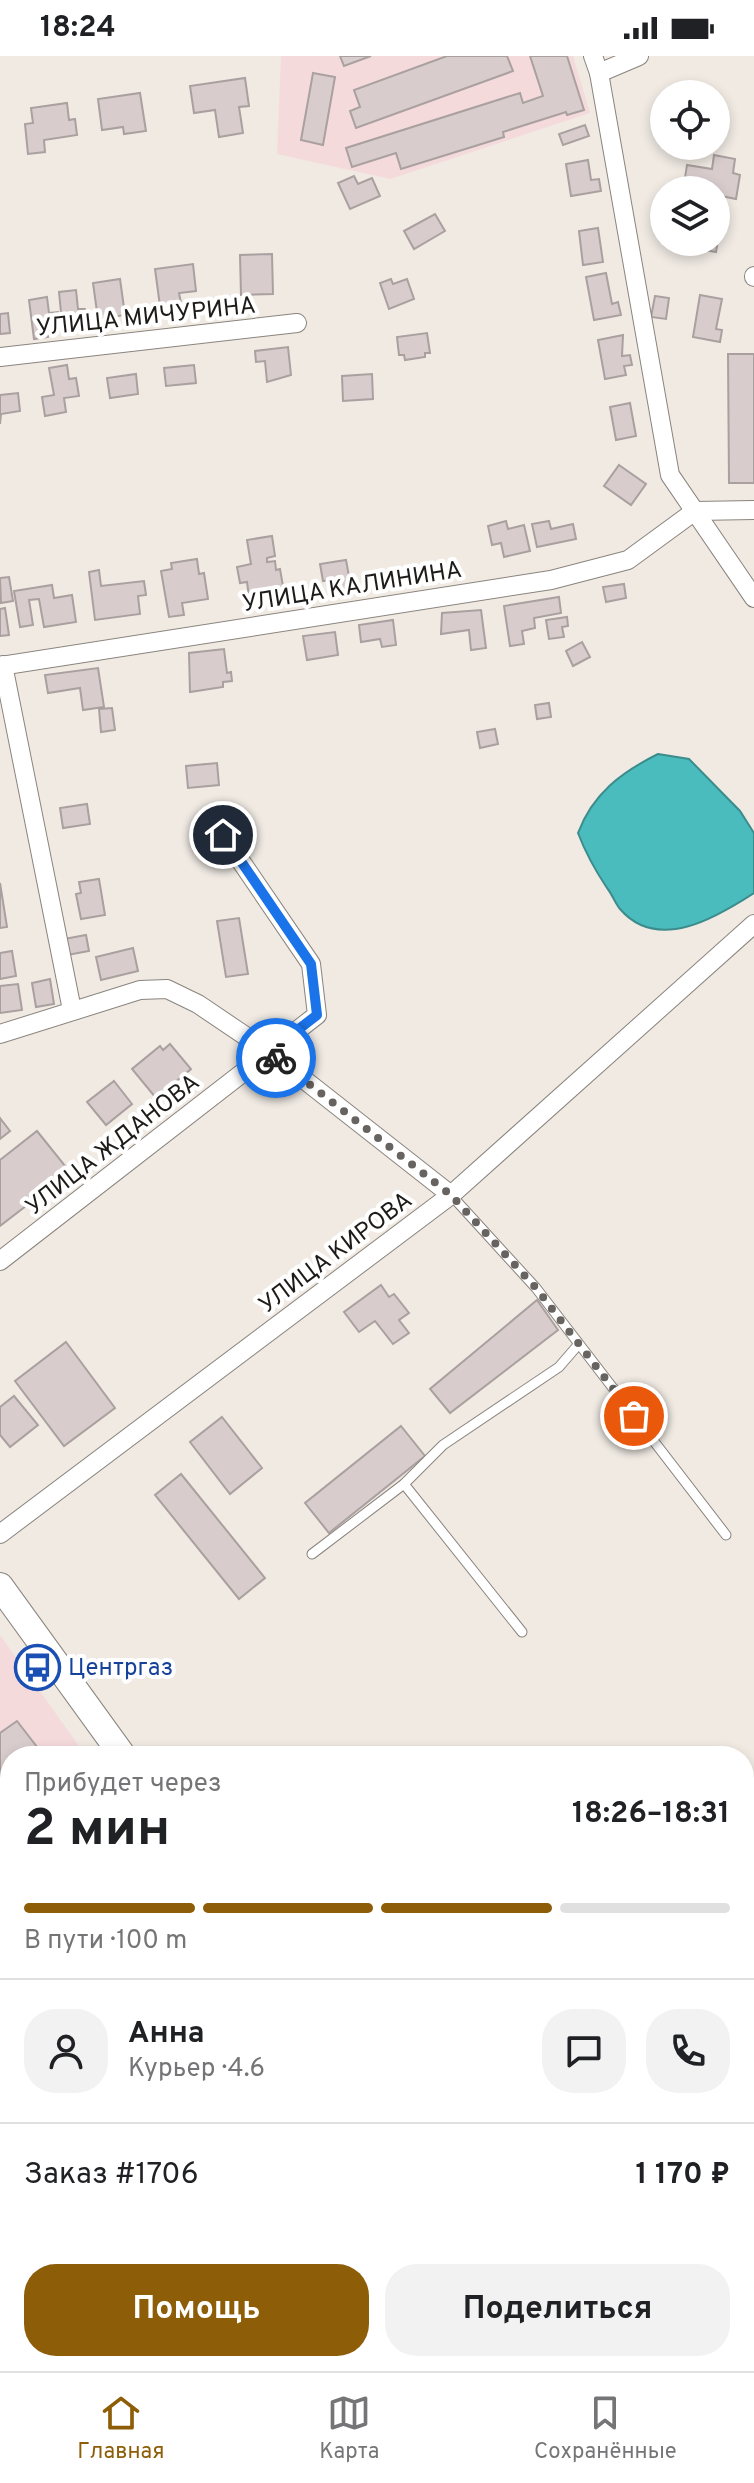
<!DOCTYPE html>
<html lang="ru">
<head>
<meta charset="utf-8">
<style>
  body { margin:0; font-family:Overpass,sans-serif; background:#f2f2f2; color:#202124; height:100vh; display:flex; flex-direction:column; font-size:30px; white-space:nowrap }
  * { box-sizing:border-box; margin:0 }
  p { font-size:26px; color:#757577 }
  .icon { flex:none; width:44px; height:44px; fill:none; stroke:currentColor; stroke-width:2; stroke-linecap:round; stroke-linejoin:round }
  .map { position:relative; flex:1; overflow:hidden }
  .panel { position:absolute; left:0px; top:1690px; width:754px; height:626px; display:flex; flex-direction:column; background:#fff; border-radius:32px 32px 0 0; box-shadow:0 4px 12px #0003 }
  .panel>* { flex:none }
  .controls { position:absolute; left:650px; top:24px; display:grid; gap:16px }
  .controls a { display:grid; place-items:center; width:80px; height:80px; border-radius:50%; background:#fff; box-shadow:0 4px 12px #0003; font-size:40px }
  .pin { position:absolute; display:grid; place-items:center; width:68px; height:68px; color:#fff; margin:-34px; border:4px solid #fff; border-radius:50%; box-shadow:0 2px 8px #0007 }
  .courier { position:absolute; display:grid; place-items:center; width:80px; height:80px; margin:-40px; border:6px solid #1a73e8; border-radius:50%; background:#fff; color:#222; box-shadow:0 2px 10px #0007 }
  .summary em { font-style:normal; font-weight:700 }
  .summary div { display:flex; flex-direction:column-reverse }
  .summary { display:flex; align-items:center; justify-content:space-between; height:136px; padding:0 24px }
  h1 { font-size:52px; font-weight:700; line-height:60px }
  .bar { display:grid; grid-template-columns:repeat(4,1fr); gap:12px 8px; align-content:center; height:96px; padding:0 24px }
  .bar i { height:10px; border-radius:6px; background:#e0e0e0 }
  .bar .selected { background:#8d5d07 }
  .bar p { grid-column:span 4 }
  .line { display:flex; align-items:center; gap:20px; padding:0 24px; border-top:2px solid #e0e0e0 }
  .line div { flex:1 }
  .round { display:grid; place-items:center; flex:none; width:84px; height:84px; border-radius:32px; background:#f2f2f2 }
  .button { display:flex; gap:16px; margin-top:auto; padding:16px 24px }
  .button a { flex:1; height:92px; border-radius:32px; background:#8d5d07; color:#fff; font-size:32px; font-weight:700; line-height:92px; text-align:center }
  .button a+a { background:#f2f2f2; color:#202124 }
  .status { display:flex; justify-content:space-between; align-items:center; height:56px; padding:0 40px; background:#fff; direction:ltr }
  .status svg { height:22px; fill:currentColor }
  .dock { display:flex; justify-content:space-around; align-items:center; height:112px; border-top:2px solid #e0e0e0; background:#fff; font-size:22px; color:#757577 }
  .dock a { display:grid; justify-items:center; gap:4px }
  .dock .selected { color:#8d5d07 }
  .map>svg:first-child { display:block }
  .industrial { fill:#f5dadc }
  .water { fill:#4abcbe; stroke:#3c8c8c; stroke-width:2 }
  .building { fill:#d8cdcc; stroke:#a9a09f; stroke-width:2 }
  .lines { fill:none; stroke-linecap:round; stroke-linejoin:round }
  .lane-casing { stroke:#8a847e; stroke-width:11 }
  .street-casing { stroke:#8a847e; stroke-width:20 }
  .secondary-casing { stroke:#8a847e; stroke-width:28 }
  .lane { stroke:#fff; stroke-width:9 }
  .street { stroke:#fff; stroke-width:18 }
  .secondary { stroke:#fff; stroke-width:26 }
  .done { stroke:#676360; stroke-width:8; stroke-dasharray:0 14.4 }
  .route { stroke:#1a73e8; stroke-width:10 }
  .labels { text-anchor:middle; stroke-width:8; stroke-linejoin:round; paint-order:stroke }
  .street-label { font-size:24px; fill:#1d1b19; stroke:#fff }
  .transit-label { font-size:24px; fill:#164399; stroke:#fff; text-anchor:start }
</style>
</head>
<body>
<div class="status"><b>18:24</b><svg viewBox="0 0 49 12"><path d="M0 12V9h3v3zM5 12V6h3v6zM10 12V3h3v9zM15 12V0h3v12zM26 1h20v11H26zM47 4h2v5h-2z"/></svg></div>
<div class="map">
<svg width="754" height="2315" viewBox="0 0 754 2315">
  <rect width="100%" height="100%" fill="#f0eae3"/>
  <g class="industrial">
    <polygon points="281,0 573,0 590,57 390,123 277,98"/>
    <polygon points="0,1579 86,1700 10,1700 10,2306 513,2306 520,2315 0,2315"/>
    <polygon points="744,1793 754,1811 754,2074 744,2074"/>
  </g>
  <path class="water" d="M 658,698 L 689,703 L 740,755 L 754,777 L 754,837 C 717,861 658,897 620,853 C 615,847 612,838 607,832 C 595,814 586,798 578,777 C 593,737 622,716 658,698 Z"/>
  <g class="building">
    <polygon points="340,0 371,0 344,10"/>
    <polygon points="447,0 507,0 513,15 356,72 350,55 360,51 354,34"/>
    <polygon points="530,0 567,0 584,54 567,59 566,56 503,76 504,81 401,113 396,97 352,111 346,92 520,37 523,47 543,40"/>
    <polygon points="313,17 335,21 323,89 301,84"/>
    <polygon points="245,22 249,50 239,51 243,77 219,81 215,54 194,57 190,30"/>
    <polygon points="140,37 146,75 124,78 123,71 102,74 98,43"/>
    <polygon points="67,47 69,64 75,63 77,79 44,84 45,96 28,98 25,68 33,67 31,52"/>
    <polygon points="585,69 589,80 563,89 559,78"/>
    <polygon points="714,99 735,103 733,117 740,119 736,143 716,139 716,134 683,134 687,109 712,113"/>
    <polygon points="588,104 591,124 599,123 601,135 571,140 566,108"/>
    <polygon points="354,120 358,128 372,122 380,140 350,153 338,127"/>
    <polygon points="435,158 445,175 414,193 404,175"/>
    <polygon points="598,172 603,206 583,209 579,175"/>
    <polygon points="716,172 720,173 716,196 673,188 716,186"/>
    <polygon points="272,198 273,238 241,239 240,199"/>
    <polygon points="193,208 196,235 179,237 181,247 160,250 155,213"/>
    <polygon points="606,217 612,248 618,246 621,259 594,264 586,221"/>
    <polygon points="120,223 125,259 98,263 93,227"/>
    <polygon points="391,223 393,228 407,223 414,243 389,253 380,227"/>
    <polygon points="76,234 78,253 85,253 87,274 63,277 59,236"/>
    <polygon points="700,239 722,243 716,273 722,274 720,286 693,281"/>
    <polygon points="655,240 669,242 666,263 651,261"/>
    <polygon points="47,241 49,257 58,256 59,269 47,271 48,281 34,283 29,244"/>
    <polygon points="8,257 10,277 0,278 0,258"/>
    <polygon points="427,277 430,297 425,297 425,301 405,304 404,299 399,299 397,281"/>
    <polygon points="623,279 622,300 630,299 632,309 624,310 626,319 605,323 598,284"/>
    <polygon points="288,291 291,319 267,326 265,305 256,306 255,295"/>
    <polygon points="728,298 754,298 754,427 729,427"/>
    <polygon points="67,309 69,323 76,322 79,340 64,342 66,356 45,360 42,341 54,339 49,312"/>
    <polygon points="194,309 196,327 166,330 164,312"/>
    <polygon points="136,318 138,338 110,342 107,322"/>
    <polygon points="372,318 373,343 343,345 342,320"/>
    <polygon points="18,337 20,355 1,358 0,368 0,339"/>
    <polygon points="630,347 636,380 616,384 610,351"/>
    <polygon points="619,409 646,428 631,449 604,430"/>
    <polygon points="506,465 508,473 524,469 530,495 504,501 501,487 492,489 488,470"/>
    <polygon points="549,465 551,473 573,468 576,483 537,491 532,468"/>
    <polygon points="272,480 275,500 267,502 267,506 275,505 276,514 280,513 284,536 249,541 247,526 240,527 237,511 251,508 247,484"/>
    <polygon points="197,503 199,518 204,517 208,543 182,547 184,559 169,561 161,515 172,513 171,507"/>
    <polygon points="346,504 351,531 338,533 336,523 323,525 320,508"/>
    <polygon points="99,514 101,530 144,525 146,539 138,540 140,558 95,564 89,516"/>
    <polygon points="9,521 13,545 1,547 0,522"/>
    <polygon points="624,528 626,542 606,546 603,531"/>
    <polygon points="52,529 54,542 72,539 76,566 44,571 39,543 29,544 33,569 20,571 14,535"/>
    <polygon points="559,541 561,557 534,562 535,572 522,575 524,588 510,590 504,550"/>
    <polygon points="5,552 9,579 0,580 0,553"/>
    <polygon points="481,554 486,592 471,594 469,574 441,578 442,557"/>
    <polygon points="567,561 568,570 562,571 564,581 549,583 546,564"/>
    <polygon points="393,564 396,589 382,591 380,583 361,586 359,569"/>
    <polygon points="335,576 338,599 307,604 303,580"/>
    <polygon points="582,586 590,601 573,610 566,595"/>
    <polygon points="224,593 227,617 231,616 232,625 223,626 223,631 190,636 189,597"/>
    <polygon points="98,612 104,651 83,654 80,632 48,637 45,619"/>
    <polygon points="549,647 551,661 537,663 535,649"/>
    <polygon points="112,652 115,674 101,676 99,653"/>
    <polygon points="495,673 498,688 480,692 477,676"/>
    <polygon points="217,707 219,729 188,732 186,710"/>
    <polygon points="87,748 90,768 63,772 60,752"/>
    <polygon points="99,823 105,859 81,863 76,838 81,837 79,826"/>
    <polygon points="0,827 7,871 0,872"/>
    <polygon points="239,862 248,918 226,921 217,865"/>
    <polygon points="86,879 89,895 67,899 64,883"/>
    <polygon points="133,892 138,915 101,924 96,901"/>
    <polygon points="12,895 16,920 0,923 0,897"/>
    <polygon points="50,923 54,948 36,951 32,927"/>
    <polygon points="18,928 22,954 0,957 0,930"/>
    <polygon points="170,988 191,1013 156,1042 132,1013 160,990 163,994"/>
    <polygon points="114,1025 132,1048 106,1069 87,1046"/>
    <polygon points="0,1062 10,1075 0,1083"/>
    <polygon points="37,1075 70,1116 0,1170 0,1104"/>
    <polygon points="381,1229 389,1241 394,1238 409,1257 399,1264 409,1277 393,1288 375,1265 359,1276 344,1256"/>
    <polygon points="537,1244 558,1274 450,1357 430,1333"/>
    <polygon points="66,1286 115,1352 64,1390 15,1325"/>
    <polygon points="14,1340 38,1369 10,1391 0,1379 0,1351"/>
    <polygon points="222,1361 262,1412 230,1438 190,1386"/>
    <polygon points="401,1370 425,1400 329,1477 305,1447"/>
    <polygon points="181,1418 265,1522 239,1543 155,1439"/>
    <polygon points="17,1665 44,1700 10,1700 10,1729 0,1737 0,1677"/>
    <polygon points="10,2201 10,2238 0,2226 0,2209"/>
    <polygon points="66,2306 143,2306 147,2310 142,2315 73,2315"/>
    <polygon points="463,2306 504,2306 511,2315 470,2315"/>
  </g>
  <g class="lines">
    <defs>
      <g id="lane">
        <polyline points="451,1139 536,1232 726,1479"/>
        <polyline points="404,1428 522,1576"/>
        <polyline points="312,1498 404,1428 443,1389 559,1311 578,1289"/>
      </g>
      <g id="street">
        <polyline points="593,0 599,17 670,419 754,542"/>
        <polyline points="599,17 639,0"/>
        <polyline points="754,221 754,220"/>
        <polyline points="0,301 297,267"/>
        <polyline points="695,455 754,454"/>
        <polyline points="3,609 72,954"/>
        <polyline points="0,610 551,524 628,504 695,455"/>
        <polyline points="0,978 140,934 167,933 198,948 269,996 451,1139"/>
        <polyline points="0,1205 317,959 311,908 223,779"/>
        <polyline points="0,1478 451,1139 754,868"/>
      </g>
      <g id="secondary">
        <polyline points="0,1530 123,1700"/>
        <polyline points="585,2306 592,2315"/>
      </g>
    </defs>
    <use href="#lane" class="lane-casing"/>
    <use href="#street" class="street-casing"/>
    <use href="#secondary" class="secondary-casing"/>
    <use href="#lane" class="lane"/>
    <use href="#street" class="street"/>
    <use href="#secondary" class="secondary"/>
  </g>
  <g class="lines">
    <polyline class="done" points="276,1002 451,1139 536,1232 634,1360"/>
    <polyline class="route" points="223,779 311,908 317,959 269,996 276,1002"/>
  </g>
  <defs>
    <symbol id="bus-ring" viewBox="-11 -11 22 22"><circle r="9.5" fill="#fff" stroke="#1a4fb4" stroke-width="1.5"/><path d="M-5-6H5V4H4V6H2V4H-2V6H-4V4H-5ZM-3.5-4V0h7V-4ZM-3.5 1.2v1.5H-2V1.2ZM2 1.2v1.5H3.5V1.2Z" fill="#1a4fb4"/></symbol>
  </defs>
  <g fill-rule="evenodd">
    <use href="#bus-ring" x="12" y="1586" width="51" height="51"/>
  </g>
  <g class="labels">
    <g class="street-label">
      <text transform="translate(146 260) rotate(-6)" y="8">УЛИЦА МИЧУРИНА</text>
      <text transform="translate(352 530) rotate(-9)" y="8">УЛИЦА КАЛИНИНА</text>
      <text transform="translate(112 1088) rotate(-38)" y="8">УЛИЦА ЖДАНОВА</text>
      <text transform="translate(335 1196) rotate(-37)" y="8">УЛИЦА КИРОВА</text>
    </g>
    <g class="transit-label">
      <text x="68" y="1619">Центргаз</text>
    </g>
  </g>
</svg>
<div class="controls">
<a><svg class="icon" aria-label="locate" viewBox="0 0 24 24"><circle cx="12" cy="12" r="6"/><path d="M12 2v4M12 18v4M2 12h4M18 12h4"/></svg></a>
<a><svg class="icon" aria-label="layers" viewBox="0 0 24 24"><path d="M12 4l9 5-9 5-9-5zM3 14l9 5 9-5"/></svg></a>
</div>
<div class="pin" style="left:634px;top:1360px;background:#ea580c"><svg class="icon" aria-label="bag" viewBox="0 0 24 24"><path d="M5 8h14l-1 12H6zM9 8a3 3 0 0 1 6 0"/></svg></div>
<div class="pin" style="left:223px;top:779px;background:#1f2937"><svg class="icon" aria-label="home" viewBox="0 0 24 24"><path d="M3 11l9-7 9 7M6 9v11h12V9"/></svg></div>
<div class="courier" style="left:276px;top:1002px"><svg class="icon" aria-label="bike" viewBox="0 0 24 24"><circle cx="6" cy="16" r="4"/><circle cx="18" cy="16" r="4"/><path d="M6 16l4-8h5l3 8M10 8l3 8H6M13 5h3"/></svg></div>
<section class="panel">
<div class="summary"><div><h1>2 мин</h1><p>Прибудет через</p></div><em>18:26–18:31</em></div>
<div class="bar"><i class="selected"></i><i class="selected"></i><i class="selected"></i><i></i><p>В пути · 100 m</p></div>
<div class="line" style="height:144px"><a class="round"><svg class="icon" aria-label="person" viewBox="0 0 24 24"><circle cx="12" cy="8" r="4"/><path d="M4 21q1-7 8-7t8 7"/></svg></a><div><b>Анна</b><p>Курьер · 4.6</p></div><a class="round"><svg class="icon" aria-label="chat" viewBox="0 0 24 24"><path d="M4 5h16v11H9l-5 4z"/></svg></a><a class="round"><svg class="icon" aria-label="phone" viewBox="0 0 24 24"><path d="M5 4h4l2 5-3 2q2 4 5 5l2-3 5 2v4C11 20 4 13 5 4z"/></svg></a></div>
<div class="line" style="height:104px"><div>Заказ #1706</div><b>1 170 ₽</b></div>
<div class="button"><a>Помощь</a><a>Поделиться</a></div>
</section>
</div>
<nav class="dock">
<a class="selected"><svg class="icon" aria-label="home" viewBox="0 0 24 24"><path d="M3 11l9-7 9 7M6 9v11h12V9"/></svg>Главная</a>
<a><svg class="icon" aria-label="map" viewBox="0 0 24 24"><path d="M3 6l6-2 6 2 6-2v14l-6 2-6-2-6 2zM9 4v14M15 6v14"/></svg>Карта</a>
<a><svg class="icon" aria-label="saved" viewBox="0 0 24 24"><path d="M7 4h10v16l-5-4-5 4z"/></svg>Сохранённые</a>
</nav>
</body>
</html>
